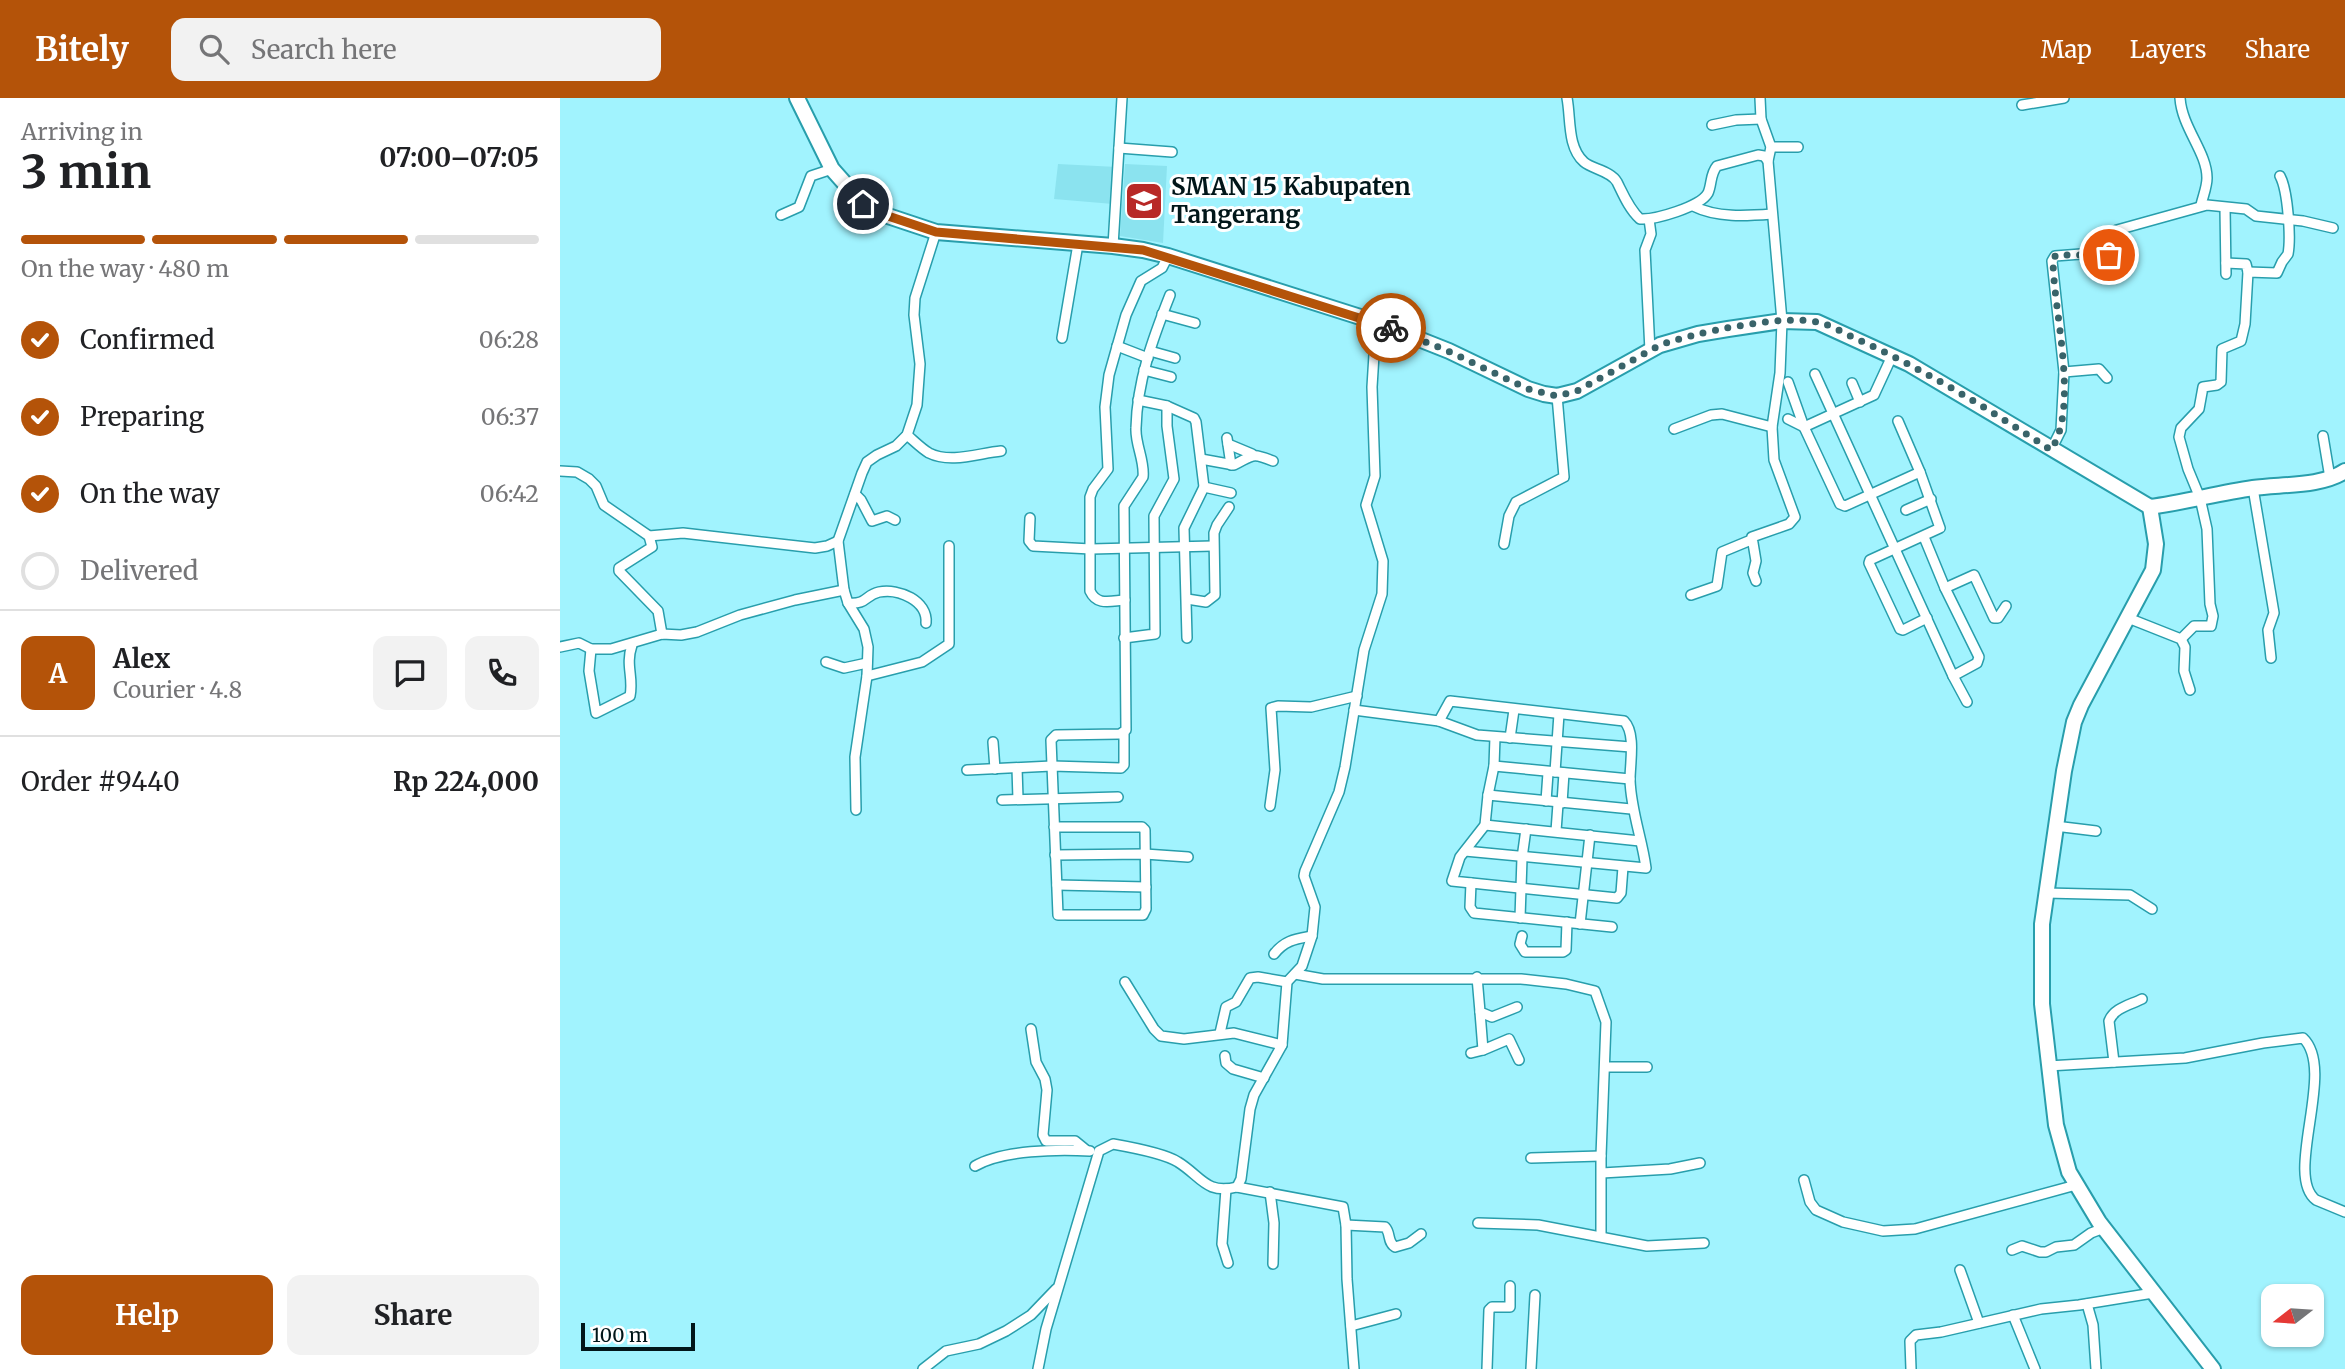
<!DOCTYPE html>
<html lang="en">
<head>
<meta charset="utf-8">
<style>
  body { margin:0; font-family:Merriweather,serif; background:#f2f2f2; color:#202124; height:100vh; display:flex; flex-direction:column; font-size:26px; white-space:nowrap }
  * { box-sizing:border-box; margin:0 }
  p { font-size:23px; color:#757577 }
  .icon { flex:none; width:38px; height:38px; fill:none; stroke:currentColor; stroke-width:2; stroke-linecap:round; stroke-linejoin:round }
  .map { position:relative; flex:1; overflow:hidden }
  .drawer { display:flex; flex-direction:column; background:#fff; width:560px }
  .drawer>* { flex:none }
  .needle { width:46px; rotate:253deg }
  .controls { position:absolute; left:1701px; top:1186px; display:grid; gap:14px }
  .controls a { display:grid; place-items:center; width:63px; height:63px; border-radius:14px; background:#fff; box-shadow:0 2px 5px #0004; font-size:35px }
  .scale { position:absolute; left:21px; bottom:18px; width:114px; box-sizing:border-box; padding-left:7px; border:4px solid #011619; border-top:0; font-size:19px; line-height:24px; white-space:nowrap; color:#011619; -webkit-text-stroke:5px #fff; paint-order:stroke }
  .pin { position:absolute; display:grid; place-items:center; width:60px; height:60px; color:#fff; margin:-30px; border:4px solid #fff; border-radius:50%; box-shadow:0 2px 7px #0007 }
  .courier { position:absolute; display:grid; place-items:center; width:70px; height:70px; margin:-35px; border:5px solid #b45309; border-radius:50%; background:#fff; color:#222; box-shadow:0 2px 9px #0007 }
  .headline em { font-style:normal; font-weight:700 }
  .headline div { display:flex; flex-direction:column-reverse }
  .headline { display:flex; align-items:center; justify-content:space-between; height:119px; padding:0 21px }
  h1 { font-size:46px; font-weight:700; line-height:52px }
  .bar { display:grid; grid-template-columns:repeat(4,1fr); gap:10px 7px; align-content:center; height:84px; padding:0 21px }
  .bar i { height:9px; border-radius:5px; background:#e0e0e0 }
  .bar .selected { background:#b45309 }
  .bar p { grid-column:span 4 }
  .line { display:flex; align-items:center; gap:18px; padding:0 21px; border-top:2px solid #e0e0e0 }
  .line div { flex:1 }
  .round { display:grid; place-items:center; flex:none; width:74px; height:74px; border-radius:14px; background:#f2f2f2 }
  ol { padding:0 21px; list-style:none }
  li { display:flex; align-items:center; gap:21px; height:77px }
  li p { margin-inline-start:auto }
  li .icon { padding:7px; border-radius:50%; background:#b45309; color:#fff; stroke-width:4 }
  li:last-child { color:#757577 }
  li i { width:38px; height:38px; border:4px solid #e0e0e0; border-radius:50% }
  .primary-button { display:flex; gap:14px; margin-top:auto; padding:14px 21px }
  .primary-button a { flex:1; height:80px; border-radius:14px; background:#b45309; color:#fff; font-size:28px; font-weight:700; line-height:80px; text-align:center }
  .primary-button a+a { background:#f2f2f2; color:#202124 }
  header { display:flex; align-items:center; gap:42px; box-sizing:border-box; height:98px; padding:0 35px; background:#b45309; color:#fff }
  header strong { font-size:33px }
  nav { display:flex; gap:38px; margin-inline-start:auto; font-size:24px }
  .search { width:490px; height:63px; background:#f2f2f2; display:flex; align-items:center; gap:18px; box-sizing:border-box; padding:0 24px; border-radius:14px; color:#757577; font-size:26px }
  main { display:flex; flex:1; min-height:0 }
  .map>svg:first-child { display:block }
  .built { fill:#8be3ef }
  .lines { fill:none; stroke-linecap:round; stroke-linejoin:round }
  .minor-casing { stroke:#289eac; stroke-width:12 }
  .primary-casing { stroke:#289eac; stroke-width:18 }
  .minor { stroke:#fff; stroke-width:9 }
  .primary { stroke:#fff; stroke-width:14 }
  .done { stroke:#396369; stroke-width:7; stroke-dasharray:0 12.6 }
  .route { stroke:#b45309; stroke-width:9 }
  .labels { text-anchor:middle; stroke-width:6; stroke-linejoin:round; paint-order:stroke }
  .poi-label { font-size:24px; font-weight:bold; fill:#011619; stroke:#fff; text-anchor:start }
</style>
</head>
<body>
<header>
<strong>Bitely</strong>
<div class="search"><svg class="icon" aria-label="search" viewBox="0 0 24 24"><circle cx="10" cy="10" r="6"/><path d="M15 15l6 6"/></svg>Search here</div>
<nav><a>Map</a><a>Layers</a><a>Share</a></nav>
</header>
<main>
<section class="drawer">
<div class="headline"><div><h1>3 min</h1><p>Arriving in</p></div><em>07:00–07:05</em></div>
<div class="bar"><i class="selected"></i><i class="selected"></i><i class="selected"></i><i></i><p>On the way · 480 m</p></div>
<ol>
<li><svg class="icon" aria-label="check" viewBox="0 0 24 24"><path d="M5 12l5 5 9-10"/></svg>Confirmed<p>06:28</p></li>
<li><svg class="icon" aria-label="check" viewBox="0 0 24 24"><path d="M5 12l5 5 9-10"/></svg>Preparing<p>06:37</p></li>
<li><svg class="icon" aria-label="check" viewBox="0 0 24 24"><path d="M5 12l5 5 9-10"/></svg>On the way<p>06:42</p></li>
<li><i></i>Delivered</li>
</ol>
<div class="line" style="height:126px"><b class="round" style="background:#b45309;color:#fff">A</b><div><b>Alex</b><p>Courier · 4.8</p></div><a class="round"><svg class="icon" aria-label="chat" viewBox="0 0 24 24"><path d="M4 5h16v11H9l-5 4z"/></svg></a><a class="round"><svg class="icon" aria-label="phone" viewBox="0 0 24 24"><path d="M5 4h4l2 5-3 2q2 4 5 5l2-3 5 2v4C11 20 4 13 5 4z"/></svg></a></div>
<div class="line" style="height:91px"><div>Order #9440</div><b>Rp 224,000</b></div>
<div class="primary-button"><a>Help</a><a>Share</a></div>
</section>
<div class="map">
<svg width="1785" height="1271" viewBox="0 0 1785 1271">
  <rect width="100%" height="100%" fill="#a1f3fe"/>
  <g class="built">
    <polygon points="498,66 557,69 553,106 494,101"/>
    <polygon points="565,66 607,68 603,145 560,138"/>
  </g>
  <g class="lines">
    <defs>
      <g id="minor">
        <path d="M 1007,0 C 1011,20 1007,49 1024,64 C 1032,71 1051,73 1057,84 C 1063,96 1069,111 1080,121 C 1095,122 1140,109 1148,95 C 1152,86 1150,76 1157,68 L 1198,57 L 1204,58 L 1208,63"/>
        <path d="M 1620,0 C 1622,30 1647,54 1647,80 C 1647,89 1643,98 1641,107"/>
        <polyline points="1462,7 1504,0"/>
        <polyline points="1152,27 1176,22 1201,21"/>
        <polyline points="1211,49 1238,49"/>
        <polyline points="559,50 612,54"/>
        <path d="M 1133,108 C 1157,120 1186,118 1212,116"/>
        <polyline points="1665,110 1666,176"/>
        <polyline points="221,117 239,109 251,78 272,71"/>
        <polyline points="1089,121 1091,136 1085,152 1090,253"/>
        <polyline points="553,148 562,0"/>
        <polyline points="1666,165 1686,166 1688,174"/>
        <polyline points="602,216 635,225"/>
        <polyline points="502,240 518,146"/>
        <polyline points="557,248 588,260"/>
        <polyline points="590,253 615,260"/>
        <polyline points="584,272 611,279"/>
        <polyline points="1504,274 1539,271 1547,280"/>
        <polyline points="1255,276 1393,578 1407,604"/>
        <polyline points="1228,284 1244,329 1280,406 1285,408 1360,374"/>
        <polyline points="1292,285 1300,304"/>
        <polyline points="578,302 607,308 634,320 636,324 644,389 624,430 627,540"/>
        <polyline points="1228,321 1244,329 1314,297 1332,258"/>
        <polyline points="1338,323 1360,374 1380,430 1310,462 1309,465 1340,531 1343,532 1367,520"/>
        <polyline points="1114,331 1151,317 1162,316 1212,329"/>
        <path d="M 347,337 C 354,343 362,351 369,355 C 391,366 419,355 441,353"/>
        <polyline points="1763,338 1770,380"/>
        <polyline points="667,340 671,367"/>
        <polyline points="668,346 692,356"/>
        <polyline points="1491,352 1501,332 1504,274 1492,163 1495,158 1521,156 1550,157 1552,153 1554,134 1557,132 1647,107 1686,111 1696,118 1743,123 1773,130"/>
        <path d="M 641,361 L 674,367 C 694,357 691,354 713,363"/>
        <polyline points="0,373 17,374 29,381 36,388 44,407 89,438 123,435 255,450 267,448 278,443"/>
        <polyline points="644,389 671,395"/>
        <polyline points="1693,390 1714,515 1708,532 1711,560"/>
        <polyline points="295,396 301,402 312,423 327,418 335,422"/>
        <polyline points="1346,412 1371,401"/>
        <polyline points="470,420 469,443 473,448 531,451 653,448"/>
        <polyline points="89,438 92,449 59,470 59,473 98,513 102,536"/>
        <polyline points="1364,439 1385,490 1419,559 1417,565 1393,578"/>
        <polyline points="944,446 949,418 956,404 1004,379 997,298"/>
        <polyline points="1196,483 1193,475 1196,463 1192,439 1229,426 1235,419 1214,362 1212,329 1220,275 1222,223 1208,63 1211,49 1201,21 1200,0"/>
        <polyline points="1385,490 1414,477 1434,520 1438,520 1446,508"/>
        <polyline points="1131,497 1157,488 1162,454 1191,442"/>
        <polyline points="627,501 646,504 655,497 654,435 657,427 669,409"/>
        <path d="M 565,502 C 550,503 537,508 530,493 L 530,399 L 533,391 L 548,371 L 545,309 L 549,277 L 566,217 L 581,183 L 602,170 L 608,158"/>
        <path d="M 288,505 C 307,507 305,497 319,494 C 339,490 368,503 366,525"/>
        <polyline points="1568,520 1621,541 1625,549 1624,573 1630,592"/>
        <polyline points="564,540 595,536 594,418 614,381 607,328 607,308"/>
        <path d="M 1621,541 L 1634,528 L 1651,528 L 1653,518 L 1650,506 L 1647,431 L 1640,400 L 1628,371 L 1619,339 L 1621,330 L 1639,311 L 1643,289 L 1657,287 L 1661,284 L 1662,251 L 1681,243 L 1685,226 L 1688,174 L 1717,175 L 1722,164 L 1728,156 C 1731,140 1728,93 1720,78"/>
        <polyline points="0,549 19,545 31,551 51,551 102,536 121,537 137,534 180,517 235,502 284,492"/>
        <path d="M 31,551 L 29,573 L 36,615 L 70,598 C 74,579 65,568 72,547"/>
        <polyline points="266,564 284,570 307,565"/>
        <polyline points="307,578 362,564 389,546 389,448"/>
        <polyline points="794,612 879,623 917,637 1071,649"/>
        <path d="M 879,623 L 890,603 L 1064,623 C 1076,635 1070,665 1070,682 C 1071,713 1082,740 1086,770 L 905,753"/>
        <polyline points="935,639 934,668 928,697 925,727 900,759 892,783 1057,800 1061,795 1063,769"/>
        <polyline points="950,640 954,612"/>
        <polyline points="433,644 435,671"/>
        <polyline points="934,668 1070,681"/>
        <polyline points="457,670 458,701"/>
        <polyline points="407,672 492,668 561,670 564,667 564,635"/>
        <polyline points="995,674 999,616"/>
        <polyline points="928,697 1071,711"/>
        <polyline points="442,702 558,699"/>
        <polyline points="986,703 988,675"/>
        <polyline points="1002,705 1004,675"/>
        <polyline points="710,708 715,672 711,610 718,608 751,609 797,598"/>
        <polyline points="296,712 295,659 307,578 308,549 304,531 288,505 284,492 278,443 302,375 307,364 317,357 336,348 347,337 357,307 360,266 354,217 355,200 376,134"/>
        <polyline points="925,727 1080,743"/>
        <polyline points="1495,728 1536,733"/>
        <path d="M 494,729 L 582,729 L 585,732 L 586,811 L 583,817 L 498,817 L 491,642 L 496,637 L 560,636 L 566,632 L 564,408 L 583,379 C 585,363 575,346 576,330 C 577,283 593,240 610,197"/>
        <polyline points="996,733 998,706"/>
        <polyline points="495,757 585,756 628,759"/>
        <polyline points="911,785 910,809 914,815 1052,829"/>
        <polyline points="497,787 586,789"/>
        <polyline points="1486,795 1570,797 1592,811"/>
        <polyline points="960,820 962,760 966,731"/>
        <polyline points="1020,826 1030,737"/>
        <polyline points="962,838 960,846 965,854 1003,854 1006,852 1007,824"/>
        <path d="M 714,856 C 725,842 736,841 752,838"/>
        <polyline points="735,876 763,881 961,881 1006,886 1035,893 1046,924 1041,1058 1041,1138"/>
        <polyline points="917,879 920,914 932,919 957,909"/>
        <polyline points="565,884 594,931 601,938 624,941 674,935 722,947"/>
        <polyline points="920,914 923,952 949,941 959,962"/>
        <polyline points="471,931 476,964 485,981 487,992 483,1037 486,1043 515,1043 526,1052"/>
        <polyline points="660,935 666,909 676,904 690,880 698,879 727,884"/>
        <polyline points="911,955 923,952"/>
        <polyline points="665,958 666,965 673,971 704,980"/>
        <path d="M 1554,964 L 1549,923 C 1554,910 1570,907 1582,901"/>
        <path d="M 1488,968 L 1625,960 L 1703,945 L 1743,940 C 1777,972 1723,1077 1756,1102 L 1785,1114"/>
        <polyline points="1045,969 1087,969"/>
        <polyline points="971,1060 1041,1058"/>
        <path d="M 415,1068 C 442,1052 498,1051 530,1053"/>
        <polyline points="1042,1075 1110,1071 1140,1065"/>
        <polyline points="1244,1082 1250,1104 1256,1112 1283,1124 1323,1133 1355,1131 1516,1087"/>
        <polyline points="677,1089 681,1081 690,1011 694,997 722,947 727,884 742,868 752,838 755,809 744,778 745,773 779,694 785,669 804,552 822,496 823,463 806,407 815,378 812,289 816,224"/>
        <polyline points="666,1091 662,1146 668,1165"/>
        <polyline points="710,1094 714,1125 713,1166"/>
        <polyline points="918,1125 978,1127 1087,1148 1144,1145"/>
        <path d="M 786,1127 L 825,1129 C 831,1135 827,1144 835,1149 L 849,1145 L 861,1136"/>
        <polyline points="1452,1152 1462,1148 1480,1154 1486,1154 1496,1149 1514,1147 1531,1135 1544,1130"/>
        <polyline points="1400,1172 1419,1225"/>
        <polyline points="1527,1206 1533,1227 1536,1271"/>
        <polyline points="1453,1217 1475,1271"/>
        <polyline points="791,1228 836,1216"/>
        <polyline points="363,1271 386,1253 419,1246 446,1233 471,1217 496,1191"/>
        <path d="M 478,1271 L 486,1231 L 539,1053 L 553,1046 C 570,1049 604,1055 618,1064 C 641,1078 646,1097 677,1089 L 783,1109 L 786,1127 L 787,1181 L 794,1271"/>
        <polyline points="927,1271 929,1212 932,1209 950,1209 950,1188"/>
        <polyline points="971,1271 975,1197"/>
        <polyline points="1351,1271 1350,1243 1356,1237 1381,1234 1481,1211 1519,1207 1593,1195"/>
      </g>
      <g id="primary">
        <polyline points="237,0 272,71 303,106 325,117 376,134 553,148 583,152 608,158 816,224 889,253 968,291 984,296 997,298 1017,293 1100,247 1138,236 1168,231 1222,223 1257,224 1349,266 1590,409"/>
        <polyline points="1590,409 1596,446 1593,472 1521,607 1514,624 1504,673 1482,826 1482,906 1496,1027 1509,1074 1539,1124 1653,1271"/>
        <path d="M 1590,409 C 1625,404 1659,395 1693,390 C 1720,386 1762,389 1785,373"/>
      </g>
    </defs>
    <use href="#minor" class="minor-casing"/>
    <use href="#primary" class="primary-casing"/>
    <use href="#minor" class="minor"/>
    <use href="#primary" class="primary"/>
  </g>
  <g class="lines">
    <path class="done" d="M 831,230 L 888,253 L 968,291 L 997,298 L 1017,293 L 1100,247 C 1134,235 1222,216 1257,224 C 1272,227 1287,237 1301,243 C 1367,273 1430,312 1491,352 C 1520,308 1493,213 1493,161 L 1496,157 L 1549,157"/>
    <polyline class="route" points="303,106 325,117 376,134 583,152 831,230"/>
  </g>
  <defs>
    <symbol id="school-square" viewBox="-11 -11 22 22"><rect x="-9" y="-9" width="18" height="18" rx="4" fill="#b82927" stroke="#fff"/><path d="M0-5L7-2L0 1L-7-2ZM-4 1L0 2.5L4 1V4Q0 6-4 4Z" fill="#fff"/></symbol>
  </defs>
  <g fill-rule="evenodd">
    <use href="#school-square" x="562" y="81" width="44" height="44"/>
  </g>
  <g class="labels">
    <g class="poi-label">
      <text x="611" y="97">SMAN 15 Kabupaten<tspan x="611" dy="28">Tangerang</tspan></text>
    </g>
  </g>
</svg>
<div class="controls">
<a><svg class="needle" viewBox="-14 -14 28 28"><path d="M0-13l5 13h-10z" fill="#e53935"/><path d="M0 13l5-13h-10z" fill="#757577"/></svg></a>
</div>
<div class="scale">100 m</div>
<div class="pin" style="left:1549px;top:157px;background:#ea580c"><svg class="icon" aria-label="bag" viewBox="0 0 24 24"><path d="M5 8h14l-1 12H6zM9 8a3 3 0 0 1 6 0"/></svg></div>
<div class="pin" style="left:303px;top:106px;background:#1f2937"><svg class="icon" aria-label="home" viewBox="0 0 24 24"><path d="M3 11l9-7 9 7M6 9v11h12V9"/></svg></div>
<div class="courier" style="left:831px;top:230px"><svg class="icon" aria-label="bike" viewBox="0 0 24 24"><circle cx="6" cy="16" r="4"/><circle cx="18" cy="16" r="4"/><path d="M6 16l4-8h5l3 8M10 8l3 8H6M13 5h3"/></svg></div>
</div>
</main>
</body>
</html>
